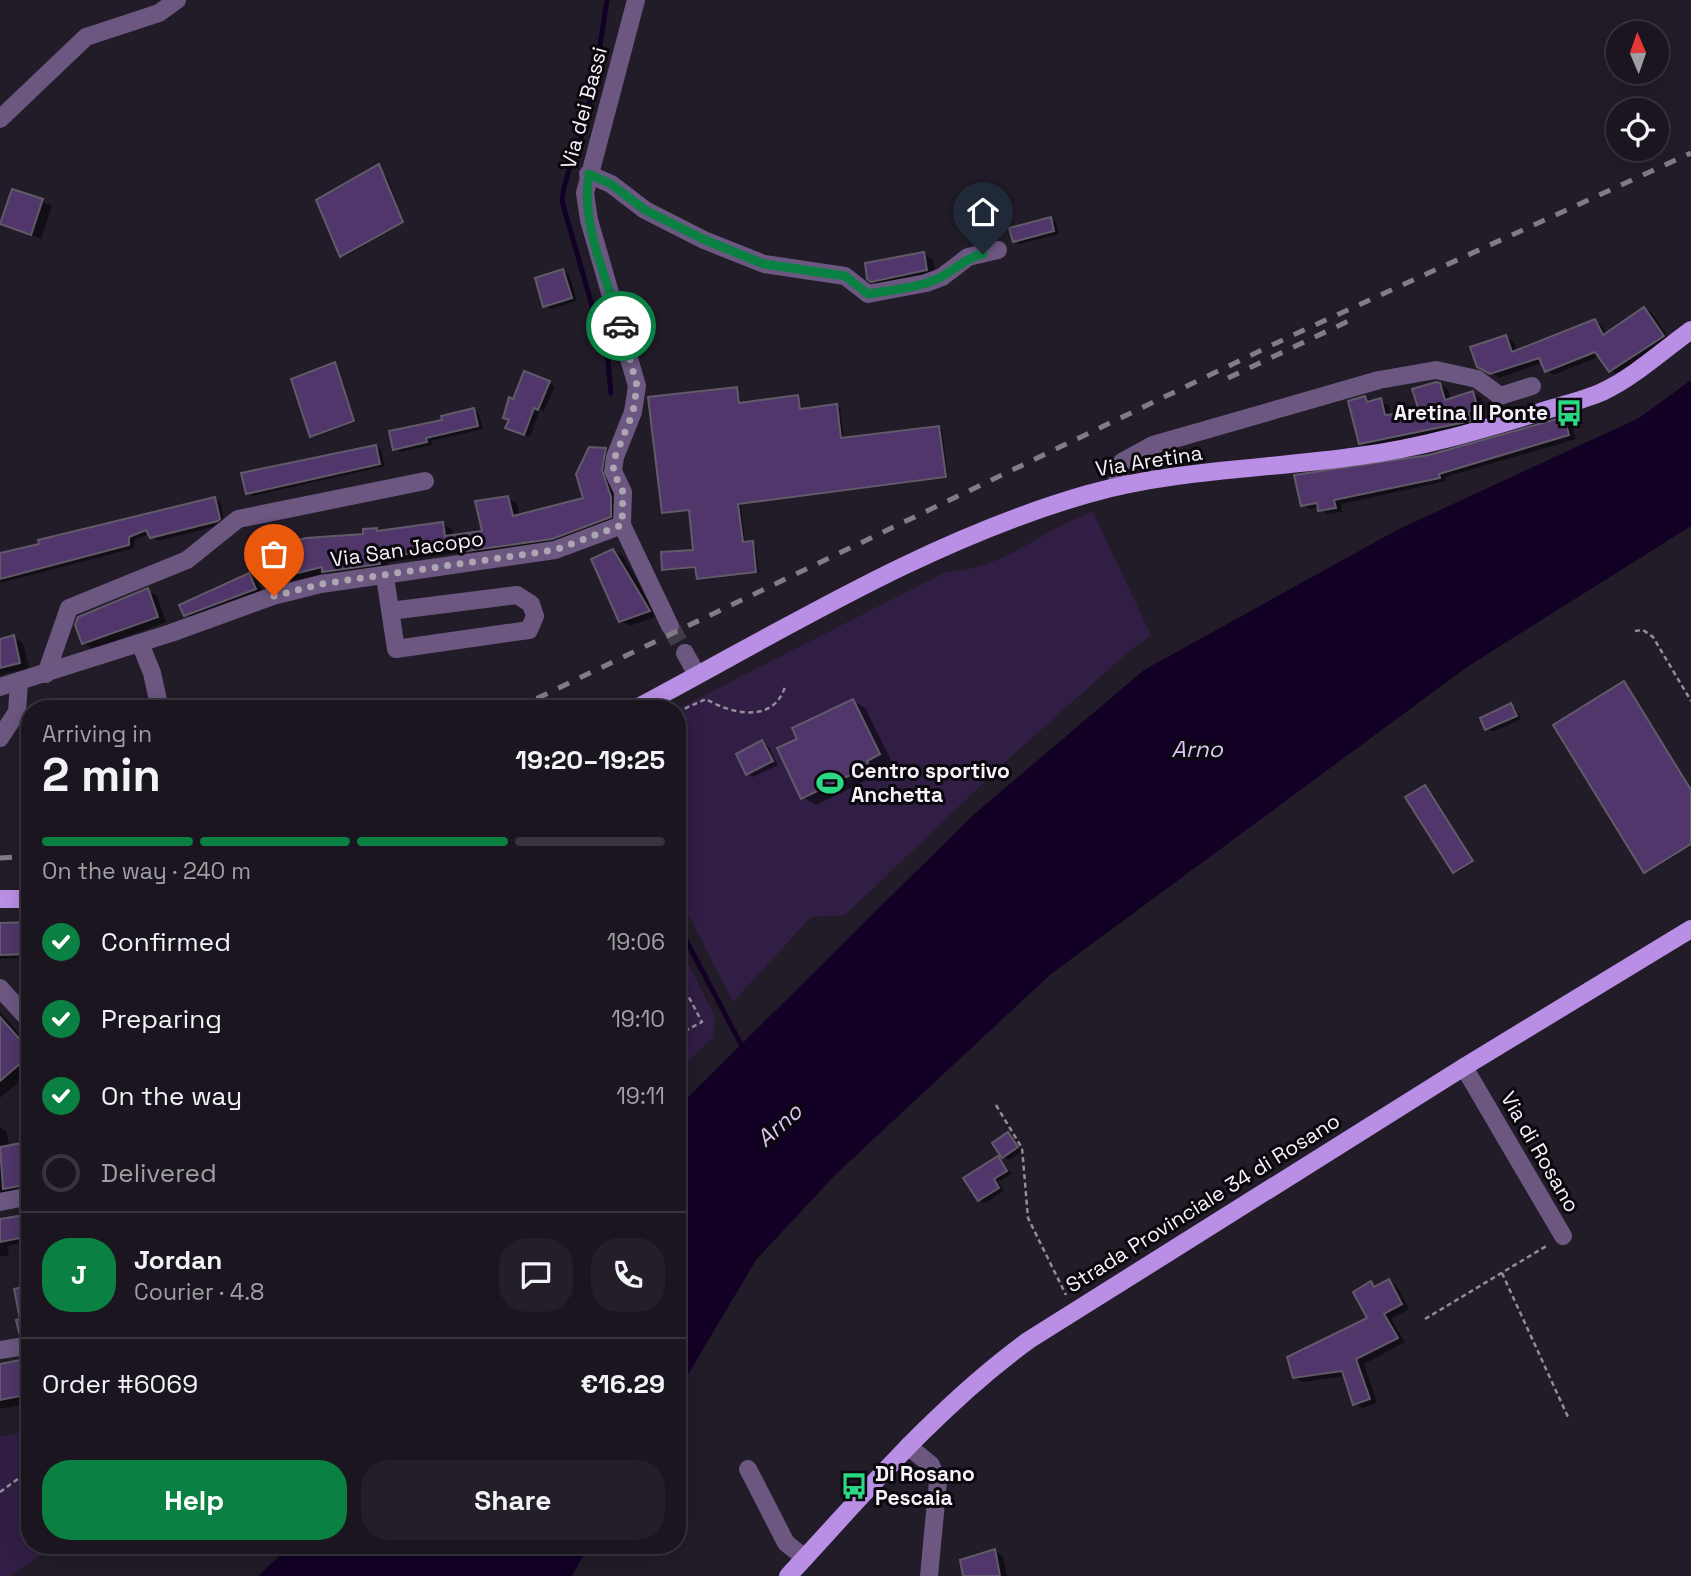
<!DOCTYPE html>
<html lang="en">
<head>
<meta charset="utf-8">
<style>
  body { margin:0; font-family:"Space Grotesk",sans-serif; background:#231e28; color:#f1f3f6; height:100vh; display:flex; flex-direction:column; font-size:26px; white-space:nowrap }
  * { box-sizing:border-box; margin:0 }
  p { font-size:23px; color:#9f9fa4 }
  .icon { flex:none; width:38px; height:38px; fill:none; stroke:currentColor; stroke-width:2; stroke-linecap:round; stroke-linejoin:round }
  .map { position:relative; flex:1; overflow:hidden }
  .drawer { position:absolute; left:21px; top:700px; width:665px; height:854px; display:flex; flex-direction:column; background:#1a151f; border-radius:28px; box-shadow:0 4px 18px #0003,0 0 0 2px #38343d }
  .drawer>* { flex:none }
  .needle { width:46px; rotate:358deg }
  .tools { position:absolute; left:1606px; top:21px; display:grid; gap:14px }
  .tools a { display:grid; place-items:center; width:63px; height:63px; border-radius:50%; background:#1a151f; box-shadow:0 4px 18px #0003,0 0 0 2px #38343d; font-size:35px }
  .pin { position:absolute; display:grid; place-items:center; width:60px; height:60px; color:#fff; margin:-72px -30px; border-radius:50% 50% 50% 0; rotate:-45deg; box-shadow:0 0 7px #0007 }
  .pin .icon { rotate:45deg }
  .courier { position:absolute; display:grid; place-items:center; width:70px; height:70px; margin:-35px; border:5px solid #0b8043; border-radius:50%; background:#fff; color:#222; box-shadow:0 2px 9px #0007 }
  .head em { font-style:normal; font-weight:700 }
  .head div { display:flex; flex-direction:column-reverse }
  .head { display:flex; align-items:center; justify-content:space-between; height:119px; padding:0 21px }
  h1 { font-size:46px; font-weight:700; line-height:52px }
  .bar { display:grid; grid-template-columns:repeat(4,1fr); gap:10px 7px; align-content:center; height:84px; padding:0 21px }
  .bar i { height:9px; border-radius:5px; background:#38343d }
  .bar .on { background:#0b8043 }
  .bar p { grid-column:span 4 }
  .line { display:flex; align-items:center; gap:18px; padding:0 21px; border-top:2px solid #38343d }
  .line div { flex:1 }
  .round { display:grid; place-items:center; flex:none; width:74px; height:74px; border-radius:28px; background:#231e28 }
  ol { padding:0 21px; list-style:none }
  li { display:flex; align-items:center; gap:21px; height:77px }
  li p { margin-inline-start:auto }
  li .icon { padding:7px; border-radius:50%; background:#0b8043; color:#fff; stroke-width:4 }
  li:last-child { color:#9f9fa4 }
  li i { width:38px; height:38px; border:4px solid #38343d; border-radius:50% }
  .primary-button { display:flex; gap:14px; margin-top:auto; padding:14px 21px }
  .primary-button a { flex:1; height:80px; border-radius:28px; background:#0b8043; color:#fff; font-size:28px; font-weight:700; line-height:80px; text-align:center }
  .primary-button a+a { background:#231e28; color:#f1f3f6 }
  .map>svg:first-child { display:block }
  .green { fill:#311e44 }
  .water { fill:#120025 }
  .shadow { fill:#0007 }
  .lines { fill:none; stroke-linecap:round; stroke-linejoin:round }
  .stream { stroke:#120025; stroke-width:5 }
  .building { fill:#50366a; stroke:#615a69; stroke-width:2 }
  .minor-tunnel { stroke:#423c48; stroke-width:18; stroke-dasharray:18 9; stroke-linecap:butt }
  .path { stroke:#928d98; stroke-width:2.5; stroke-dasharray:5 3.5; stroke-linecap:butt }
  .minor { stroke:#6b5780; stroke-width:18 }
  .major { stroke:#b88fe4; stroke-width:18 }
  .rail { stroke:#827c88; stroke-width:5; stroke-dasharray:12 12; stroke-linecap:butt }
  .done { stroke:#aca6b2; stroke-width:7; stroke-dasharray:0 12.6 }
  .route { stroke:#0b8043; stroke-width:9 }
  .labels { text-anchor:middle; stroke-width:6; stroke-linejoin:round; paint-order:stroke }
  .street-label { font-size:21px; fill:#f6f1fb; stroke:#0a080d }
  .poi-label { font-size:21px; font-weight:bold; fill:#f6f1fb; stroke:#0a080d; text-anchor:start }
  .water-label { font-size:23px; font-style:italic; fill:#dac3f5; stroke:#0a080d }
</style>
</head>
<body>
<div class="map">
<svg width="1691" height="1576" viewBox="0 0 1691 1576">
  <rect width="100%" height="100%" fill="#221c29"/>
  <g class="green">
    <path d="M 1093,512 L 1151,635 L 1126,654 L 1016,752 L 845,915 L 811,917 L 733,1002 L 677,893 L 677,709 L 946,572 C 1009,568 1039,530 1093,512 Z"/>
    <polygon points="677,941 715,1017 713,1037 677,1072"/>
    <polygon points="30,1430 30,1545 55,1545 10,1576 0,1576 0,1437"/>
  </g>
  <g class="water">
    <polygon points="1691,380 1691,526 1467,667 1051,974 836,1174 756,1260 677,1393 677,1108 972,816 1144,670 1397,530 1639,418"/>
    <polygon points="291,1545 589,1545 572,1576 258,1576"/>
  </g>
  <g class="shadow">
    <polygon points="379,166 389,181 404,223 344,257 341,256"/>
    <polygon points="42,201 52,206 41,239 2,223"/>
    <polygon points="1050,219 1056,222 1059,234 1020,244 1014,241"/>
    <polygon points="924,254 933,260 936,275 882,286 872,281"/>
    <polygon points="563,271 569,274 577,301 551,309 545,305"/>
    <polygon points="1644,309 1652,313 1670,340 1618,375 1611,371 1600,356 1554,375 1546,371 1543,362 1499,378 1479,366 1506,337 1514,342 1517,352 1595,321 1602,325 1607,334"/>
    <polygon points="335,364 356,422 314,437 312,436"/>
    <polygon points="525,373 555,386 544,411 540,409 530,437 513,431 510,420 514,401"/>
    <polygon points="1440,384 1448,389 1451,400 1473,393 1481,398 1485,413 1475,416 1478,425 1369,448 1361,443 1365,398 1389,405 1391,416 1420,410"/>
    <polygon points="737,389 742,404 798,397 802,410 836,406 840,408 844,439 939,427 942,429 948,478 741,505 745,543 755,544 759,573 702,580 697,568 667,571 664,569 695,551 691,511 664,512"/>
    <polygon points="473,410 479,414 483,429 431,441 432,445 400,452 395,449 444,421"/>
    <polygon points="1564,419 1571,423 1576,439 1445,477 1446,481 1341,504 1342,512 1327,514 1319,507 1310,509 1303,505 1430,456"/>
    <polygon points="375,447 381,450 385,466 253,496 247,493"/>
    <polygon points="606,450 614,455 619,522 562,543 478,555 471,551 388,562 388,568 333,576 326,573 292,581 283,575 377,529 381,532 443,524 452,529 453,537 484,533 507,498 517,503 520,516 585,499"/>
    <polygon points="215,499 221,502 224,524 158,541 150,534 134,540 135,548 0,583 0,555"/>
    <polygon points="613,551 623,556 658,616 630,626 620,621"/>
    <polygon points="249,575 258,581 264,594 195,620 186,615"/>
    <polygon points="147,590 157,596 166,622 93,649 83,643"/>
    <polygon points="14,637 23,643 29,668 0,675 0,641"/>
    <polygon points="1624,683 1691,790 1691,846 1648,873"/>
    <polygon points="853,701 865,708 892,762 878,768 881,773 816,805 803,797 800,740"/>
    <polygon points="248,703 258,709 222,709"/>
    <polygon points="1511,705 1516,709 1521,719 1493,732 1487,729"/>
    <polygon points="762,742 768,746 778,765 753,777 748,774"/>
    <polygon points="1425,787 1474,862 1457,873 1455,872"/>
    <polygon points="30,923 30,958 0,959 0,925"/>
    <polygon points="0,1012 30,1046 30,1072 0,1098"/>
    <polygon points="0,1127 6,1131 10,1147 30,1143 30,1189 0,1194"/>
    <polygon points="1008,1134 1023,1151 1009,1160 1003,1157"/>
    <polygon points="998,1158 1012,1174 998,1182 1004,1191 985,1203 979,1200"/>
    <polygon points="30,1216 30,1241 7,1246 9,1255 0,1257 0,1223"/>
    <polygon points="1389,1281 1397,1286 1409,1309 1391,1319 1405,1342 1364,1364 1377,1403 1363,1408 1355,1404 1345,1376 1303,1382 1295,1377 1369,1319 1371,1284 1377,1287"/>
    <polygon points="30,1360 30,1403 0,1409 0,1366"/>
    <polygon points="995,1551 1003,1556 1007,1576 965,1576"/>
  </g>
  <g class="lines">
    <g class="stream">
      <path d="M 607,0 C 600,45 594,90 582,134 C 575,158 564,177 562,201 L 608,361 L 611,393"/>
      <polyline points="677,923 744,1050"/>
    </g>
  </g>
  <g class="building">
    <polygon points="379,164 403,222 340,257 316,200"/>
    <polygon points="12,189 43,199 31,235 0,224"/>
    <polygon points="1051,217 1054,231 1013,242 1009,228"/>
    <polygon points="924,252 927,270 871,282 867,279 865,263"/>
    <polygon points="563,269 572,298 543,307 535,278"/>
    <polygon points="1644,307 1664,336 1609,372 1595,352 1545,372 1539,358 1490,374 1477,367 1470,347 1506,335 1512,352 1595,319 1603,335"/>
    <polygon points="335,362 354,421 310,437 291,379"/>
    <polygon points="524,371 550,381 538,410 534,408 524,435 505,428 509,420 503,418 509,397 513,399"/>
    <polygon points="1436,382 1440,383 1445,400 1473,391 1478,409 1468,412 1471,421 1359,444 1348,401 1365,396 1367,402 1381,398 1385,415 1397,414 1418,408 1412,389"/>
    <polygon points="737,387 739,403 798,395 800,409 837,404 841,438 939,426 946,477 738,504 743,542 753,541 756,572 697,579 695,567 662,570 661,552 693,550 689,510 662,513 648,397"/>
    <polygon points="474,408 478,426 426,438 427,442 393,450 389,431 442,420 441,416"/>
    <polygon points="1564,417 1569,435 1439,474 1440,478 1334,500 1336,508 1318,511 1317,503 1301,506 1294,475 1429,455"/>
    <polygon points="376,445 380,464 246,494 241,473"/>
    <polygon points="589,447 606,448 602,470 611,497 611,517 552,539 467,551 466,546 379,558 380,564 322,572 322,567 281,577 271,547 306,538 363,534 363,529 377,528 377,531 443,522 445,536 482,531 475,501 508,496 513,516 583,498 576,474"/>
    <polygon points="215,497 220,519 218,521 150,538 146,530 129,537 129,545 0,579 0,553 39,544 38,540"/>
    <polygon points="613,549 650,611 619,622 591,559"/>
    <polygon points="249,573 256,589 184,616 179,605"/>
    <polygon points="148,588 158,617 82,644 75,625 78,617"/>
    <polygon points="14,635 20,663 0,668 0,639"/>
    <polygon points="1624,681 1691,790 1691,844 1644,873 1553,725"/>
    <polygon points="853,699 880,754 867,761 869,766 801,799 777,748 797,739 792,728"/>
    <polygon points="1511,703 1517,716 1485,730 1480,718"/>
    <polygon points="762,740 773,761 746,775 736,754"/>
    <polygon points="1425,785 1473,861 1453,873 1405,797"/>
    <polygon points="30,922 30,954 0,955 0,923"/>
    <polygon points="0,1017 30,1051 30,1055 0,1081"/>
    <polygon points="1008,1132 1018,1147 1002,1158 992,1143"/>
    <polygon points="27,1142 30,1184 3,1189 0,1147"/>
    <polygon points="998,1156 1007,1171 994,1179 999,1188 978,1201 963,1178"/>
    <polygon points="30,1214 30,1236 0,1242 0,1219"/>
    <polygon points="1389,1279 1402,1304 1384,1314 1398,1338 1356,1359 1370,1399 1353,1405 1342,1371 1293,1378 1287,1357 1367,1318 1353,1292 1371,1281 1374,1287"/>
    <polygon points="30,1285 30,1334 24,1334 19,1333 16,1320 20,1319 14,1289"/>
    <polygon points="30,1358 30,1394 0,1400 0,1364"/>
    <polygon points="995,1549 1000,1576 963,1576 960,1560"/>
  </g>
  <g class="lines">
    <polyline class="minor-tunnel" points="670,626 685,653"/>
    <g class="path">
      <polyline points="1635,631 1643,630 1653,637 1691,701"/>
      <path d="M 677,712 L 706,699 C 731,714 773,724 785,687"/>
      <polyline points="677,975 702,1022 677,1035"/>
      <polyline points="996,1105 1022,1148 1028,1218 1066,1295"/>
      <polyline points="1502,1273 1568,1417"/>
      <polyline points="1425,1319 1548,1245"/>
      <polyline points="0,1492 30,1470"/>
    </g>
    <g class="minor">
      <polyline points="636,0 585,193 589,220 637,386 633,412 615,457 613,471 623,492 622,525 670,626"/>
      <polyline points="0,119 86,37 159,13 177,0"/>
      <polyline points="588,174 611,184 645,210 704,240 764,264 845,276 868,294 926,283 942,277 968,257 998,250"/>
      <polyline points="1116,486 1122,462 1153,445 1379,380 1436,370 1477,379 1500,396 1532,386"/>
      <polyline points="385,577 396,649 529,630 535,616 531,604 517,595 390,611"/>
      <polyline points="140,643 152,673 160,709"/>
      <polyline points="685,653 697,675"/>
      <polyline points="46,674 69,608 187,560 238,519 425,481"/>
      <polyline points="0,687 171,633 273,596 321,584 555,550 622,525"/>
      <polyline points="0,738 17,712 19,682"/>
      <polyline points="0,988 30,1021"/>
      <polyline points="1464,1067 1563,1236"/>
      <polyline points="0,1202 30,1196"/>
      <polyline points="0,1350 30,1345"/>
      <polyline points="908,1446 931,1465 938,1481 929,1576"/>
      <polyline points="748,1469 786,1543 805,1558"/>
      <polyline points="196,1547 196,1545"/>
    </g>
    <g class="major">
      <path d="M 635,709 C 782,631 927,540 1088,494 C 1176,469 1270,469 1359,456 C 1420,448 1478,431 1537,413 C 1558,406 1581,401 1602,392 C 1634,377 1662,351 1691,330"/>
      <polyline points="0,899 30,899"/>
      <path d="M 788,1576 C 865,1493 937,1407 1029,1340 L 1464,1067 L 1691,929"/>
    </g>
    <g class="rail">
      <polyline points="1228,378 1355,318"/>
      <polyline points="515,709 1291,336 1691,153"/>
      <polyline points="0,858 30,856"/>
    </g>
  </g>
  <g class="lines">
    <polyline class="done" points="274,596 321,584 555,550 622,525 623,492 613,471 615,457 633,412 637,386 621,326"/>
    <path class="route" d="M 621,326 C 607,279 580,224 589,174 L 611,184 L 645,210 L 705,240 L 764,264 L 845,276 L 868,294 C 891,290 918,288 939,278 C 955,270 965,258 983,254"/>
  </g>
  <defs>
    <symbol id="bus-bare" viewBox="-9 -9 18 18"><path d="M-5-6H5V4H4V6H2V4H-2V6H-4V4H-5ZM-3.5-4V0h7V-4ZM-3.5 1.2v1.5H-2V1.2ZM2 1.2v1.5H3.5V1.2Z" fill="#2bd884" stroke="#0a080d" stroke-width="2.5" paint-order="stroke"/></symbol>
    <symbol id="stadium-bare" viewBox="-9 -9 18 18"><path d="M0-5a6.5 5 0 1 0 0 10a6.5 5 0 1 0 0-10ZM-3.5-1.8h7v3.6h-7Z" fill="#2bd884" stroke="#0a080d" stroke-width="2.5" paint-order="stroke"/></symbol>
  </defs>
  <g fill-rule="evenodd">
    <use href="#bus-bare" x="1550" y="394" width="38" height="38"/>
    <use href="#stadium-bare" x="811" y="764" width="38" height="38"/>
    <use href="#bus-bare" x="835" y="1467" width="38" height="38"/>
  </g>
  <g class="labels">
    <g class="street-label">
      <text transform="translate(584 108) rotate(-75)" y="7">Via dei Bassi</text>
      <text transform="translate(1149 461) rotate(-9)" y="7">Via Aretina</text>
      <text transform="translate(407 549) rotate(-8)" y="7">Via San Jacopo</text>
      <text transform="translate(1540 1152) rotate(60)" y="7">Via di Rosano</text>
      <text transform="translate(1203 1203) rotate(-32)" y="7">Strada Provinciale 34 di Rosano</text>
    </g>
    <g class="poi-label">
      <text x="1548" y="420" text-anchor="end">Aretina Il Ponte</text>
      <text x="851" y="778">Centro sportivo<tspan x="851" dy="24">Anchetta</tspan></text>
      <text x="875" y="1481">Di Rosano<tspan x="875" dy="24">Pescaia</tspan></text>
    </g>
    <g class="water-label">
      <text x="1197" y="757">Arno</text>
      <text transform="translate(779 1125) rotate(-42)" y="8">Arno</text>
    </g>
  </g>
</svg>
<div class="tools">
<a><svg class="needle" viewBox="-14 -14 28 28"><path d="M0-13l5 13h-10z" fill="#e53935"/><path d="M0 13l5-13h-10z" fill="#9f9fa4"/></svg></a>
<a><svg class="icon" aria-label="locate" viewBox="0 0 24 24"><circle cx="12" cy="12" r="6"/><path d="M12 2v4M12 18v4M2 12h4M18 12h4"/></svg></a>
</div>
<div class="pin" style="left:274px;top:596px;background:#ea580c"><svg class="icon" aria-label="bag" viewBox="0 0 24 24"><path d="M5 8h14l-1 12H6zM9 8a3 3 0 0 1 6 0"/></svg></div>
<div class="pin" style="left:983px;top:254px;background:#1f2937"><svg class="icon" aria-label="home" viewBox="0 0 24 24"><path d="M3 11l9-7 9 7M6 9v11h12V9"/></svg></div>
<div class="courier" style="left:621px;top:326px"><svg class="icon" aria-label="car" viewBox="0 0 24 24"><path d="M5 17H2v-5l4-1 3-4h7l3 4 3 1v5h-3M9 17h6M6 11h13"/><circle cx="7" cy="17" r="2"/><circle cx="17" cy="17" r="2"/></svg></div>
<section class="drawer">
<div class="head"><div><h1>2 min</h1><p>Arriving in</p></div><em>19:20–19:25</em></div>
<div class="bar"><i class="on"></i><i class="on"></i><i class="on"></i><i></i><p>On the way · 240 m</p></div>
<ol>
<li><svg class="icon" aria-label="check" viewBox="0 0 24 24"><path d="M5 12l5 5 9-10"/></svg>Confirmed<p>19:06</p></li>
<li><svg class="icon" aria-label="check" viewBox="0 0 24 24"><path d="M5 12l5 5 9-10"/></svg>Preparing<p>19:10</p></li>
<li><svg class="icon" aria-label="check" viewBox="0 0 24 24"><path d="M5 12l5 5 9-10"/></svg>On the way<p>19:11</p></li>
<li><i></i>Delivered</li>
</ol>
<div class="line" style="height:126px"><b class="round" style="background:#0b8043;color:#fff">J</b><div><b>Jordan</b><p>Courier · 4.8</p></div><a class="round"><svg class="icon" aria-label="chat" viewBox="0 0 24 24"><path d="M4 5h16v11H9l-5 4z"/></svg></a><a class="round"><svg class="icon" aria-label="phone" viewBox="0 0 24 24"><path d="M5 4h4l2 5-3 2q2 4 5 5l2-3 5 2v4C11 20 4 13 5 4z"/></svg></a></div>
<div class="line" style="height:91px"><div>Order #6069</div><b>€16.29</b></div>
<div class="primary-button"><a>Help</a><a>Share</a></div>
</section>
</div>
</body>
</html>
